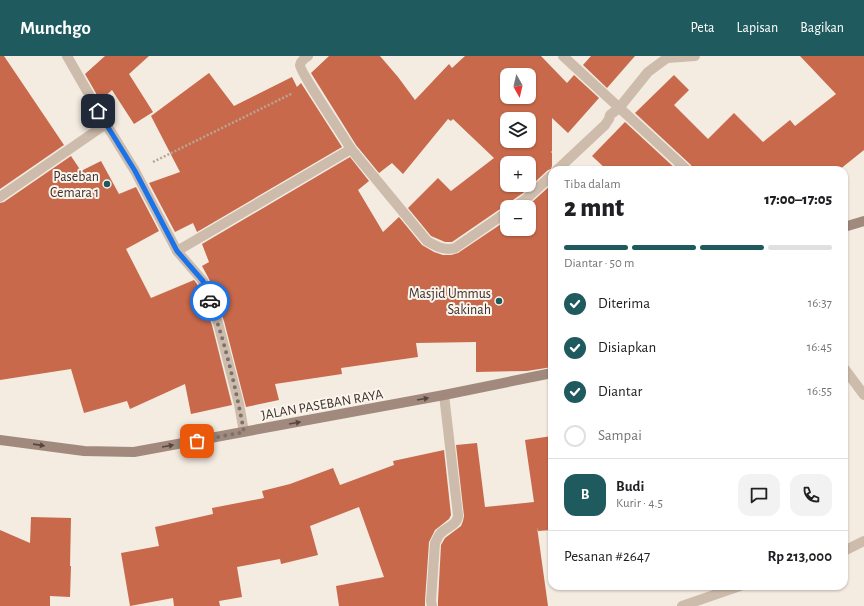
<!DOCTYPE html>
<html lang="id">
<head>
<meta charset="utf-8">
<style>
  body { margin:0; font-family:"Alegreya Sans",sans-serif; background:#f2f2f2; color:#202124; height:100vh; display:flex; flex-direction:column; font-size:15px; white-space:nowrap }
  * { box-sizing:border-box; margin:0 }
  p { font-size:13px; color:#757577 }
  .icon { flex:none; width:22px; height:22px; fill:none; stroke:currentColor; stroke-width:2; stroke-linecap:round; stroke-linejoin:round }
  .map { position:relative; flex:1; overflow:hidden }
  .panel { position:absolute; left:548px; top:110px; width:300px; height:424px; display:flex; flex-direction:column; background:#fff; border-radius:12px; box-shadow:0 1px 3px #0004 }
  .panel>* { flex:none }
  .needle { width:26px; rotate:172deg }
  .tools { position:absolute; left:500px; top:12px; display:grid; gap:8px }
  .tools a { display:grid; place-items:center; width:36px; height:36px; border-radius:8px; background:#fff; box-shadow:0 1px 3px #0004; font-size:20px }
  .pin { position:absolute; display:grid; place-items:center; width:34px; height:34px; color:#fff; margin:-17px; border-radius:8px; box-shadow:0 2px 6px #0006 }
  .courier { position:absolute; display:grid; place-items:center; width:40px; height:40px; margin:-20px; border:3px solid #1a73e8; border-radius:50%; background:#fff; color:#222; box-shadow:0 1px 5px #0007 }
  .headline em { font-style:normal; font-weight:800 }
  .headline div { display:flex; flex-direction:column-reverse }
  .headline { display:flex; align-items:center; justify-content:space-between; height:68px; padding:0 16px }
  h1 { font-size:26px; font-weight:800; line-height:30px }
  .bar { display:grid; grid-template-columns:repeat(4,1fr); gap:6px 4px; align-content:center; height:48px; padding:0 16px }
  .bar i { height:5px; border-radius:3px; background:#e0e0e0 }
  .bar .current { background:#1f5a5e }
  .bar p { grid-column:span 4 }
  .line { display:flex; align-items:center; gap:10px; padding:0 16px; border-top:1px solid #e0e0e0 }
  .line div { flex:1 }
  .round { display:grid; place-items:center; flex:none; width:42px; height:42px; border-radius:12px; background:#f2f2f2 }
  ol { padding:0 16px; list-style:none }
  li { display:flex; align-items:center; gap:12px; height:44px }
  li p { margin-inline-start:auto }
  li .icon { padding:4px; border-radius:50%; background:#1f5a5e; color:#fff; stroke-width:4 }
  li:last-child { color:#757577 }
  li i { width:22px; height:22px; border:2px solid #e0e0e0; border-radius:50% }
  header { display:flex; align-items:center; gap:24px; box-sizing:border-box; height:56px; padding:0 20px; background:#1f5a5e; color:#fff }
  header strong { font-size:19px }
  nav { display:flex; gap:22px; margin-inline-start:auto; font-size:14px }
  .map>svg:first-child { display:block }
  .building { fill:#c8694b; fill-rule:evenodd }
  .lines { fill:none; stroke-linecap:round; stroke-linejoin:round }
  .path { stroke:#b9a596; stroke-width:2.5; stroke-dasharray:2 2; stroke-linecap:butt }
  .street { stroke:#cdbbac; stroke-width:10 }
  .secondary { stroke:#a18a7d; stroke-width:10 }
  .oneway { fill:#544640 }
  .done { stroke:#7c716b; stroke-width:4; stroke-dasharray:0 7.2 }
  .route { stroke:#1a73e8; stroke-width:5 }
  .poi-dot { fill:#1f5a5e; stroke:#fbf5ee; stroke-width:1.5 }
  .labels { text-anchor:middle; stroke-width:4; stroke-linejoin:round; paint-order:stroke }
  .poi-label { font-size:14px; fill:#3b302b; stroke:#fbf5ee; text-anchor:end }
  .street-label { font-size:14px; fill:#3b302b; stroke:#fbf5ee }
</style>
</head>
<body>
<header>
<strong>Munchgo</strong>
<nav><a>Peta</a><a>Lapisan</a><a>Bagikan</a></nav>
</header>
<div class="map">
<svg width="864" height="550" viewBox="0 0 864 550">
  <rect width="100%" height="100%" fill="#f4ebe1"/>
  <g class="building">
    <polygon points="0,0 4,0 64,89 0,133"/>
    <polygon points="105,0 149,0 129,18 153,56 134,68 112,34 101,44 97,39 85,18"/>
    <path d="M 329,0 L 380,0 L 398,21 L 415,44 L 449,8 L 452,12 L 465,0 L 541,0 L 567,27 L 574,19 L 599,42 L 568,77 L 552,62 L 552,95 L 551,96 L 552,97 L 552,110 L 551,113 L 548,114 L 523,137 L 510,146 L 508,150 L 503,151 L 452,186 L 445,186 L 431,180 L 408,152 L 438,122 L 451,135 L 494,102 L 453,63 L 451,65 L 448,63 L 403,118 L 392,107 L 379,117 L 356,89 L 311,17 ZM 507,19 L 529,19 L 529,41 L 507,41 ZM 507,63 L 529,63 L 529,85 L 507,85 ZM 507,107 L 529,107 L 529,129 L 507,129 Z"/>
    <polygon points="591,0 635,0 607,32 583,9"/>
    <polygon points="800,0 864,0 864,94 839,114 693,114 691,109 635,57 674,19 689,34 674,49 708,83 734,57 763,86 790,64 795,70 836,38"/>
    <polygon points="209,17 234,50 292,21 297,31 301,27 342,91 197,176 193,167 175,176 149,127 180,116 151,60"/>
    <polygon points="625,66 677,114 607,114 592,100"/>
    <polygon points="71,100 81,115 101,105 119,138 136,131 159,175 126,193 151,242 194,224 197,228 212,269 232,349 191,358 185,328 130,353 127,345 84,357 71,313 0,324 0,147 4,146"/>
    <polygon points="350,101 369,125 358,134 383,176 399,161 422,189 434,196 443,199 451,199 458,197 507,164 507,173 529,173 529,151 525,151 531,147 552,128 552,311 527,315 476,316 476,286 416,287 418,301 341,312 342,318 275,328 279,344 246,351 224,265 209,223 202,210 209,206 202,188"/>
    <polygon points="552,380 552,474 538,475 537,471 548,550 438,550 438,545 441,489 445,482 461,470 463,465 464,460 456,389 477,387 485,451 534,446 525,384"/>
    <polygon points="444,394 451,459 449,463 435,474 429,486 425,545 425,550 339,550 336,530 384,521 359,451 310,470 318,499 281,508 280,503 237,511 242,541 219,545 220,550 174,550 173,542 130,550 121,497 159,490 155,471 213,458 212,452 264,442 262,435 290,428 333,412 340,429 394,409 393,405"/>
    <polygon points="31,461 71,462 70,510 71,510 70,541 50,540 50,550 0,550 0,474 30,487"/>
  </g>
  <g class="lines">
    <polyline class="path" points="153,106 293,37"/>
    <g class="street">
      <polyline points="67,0 106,68 135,115 177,195 203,225 218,267 239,348 244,376"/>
      <path d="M 308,0 C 305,2 301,4 300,9 C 300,16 344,81 351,93"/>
      <polyline points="563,0 687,114"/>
      <polyline points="557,114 605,69 609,63 610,59 619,52 648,16 667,2 695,0"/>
      <polyline points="0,141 106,68"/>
      <polyline points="514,151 527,142 552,119"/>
      <path d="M 177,195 L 351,93 L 427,185 C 436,190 444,195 455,192 L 507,156"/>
      <polyline points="844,312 864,339"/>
      <polyline points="844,495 864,485"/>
      <path d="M 432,550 L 431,545 L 435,487 C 437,484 438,480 440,478 C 446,471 458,469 458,459 L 444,339"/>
      <polyline points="682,550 740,530"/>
    </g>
    <g class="secondary">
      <polyline points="844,171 864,165"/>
      <polyline points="0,384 84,395 134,396 444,339 552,317"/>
    </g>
  </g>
  <defs><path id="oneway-solid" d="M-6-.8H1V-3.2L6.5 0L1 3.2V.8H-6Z"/></defs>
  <g class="oneway">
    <use href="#oneway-solid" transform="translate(423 343) rotate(-10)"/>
    <use href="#oneway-solid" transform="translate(295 367) rotate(-10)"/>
    <use href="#oneway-solid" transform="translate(39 389) rotate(8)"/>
    <use href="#oneway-solid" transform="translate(168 390) rotate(-10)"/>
  </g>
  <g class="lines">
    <path class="done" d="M 197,385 L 244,376 C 236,333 225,286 210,245"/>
    <polyline class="route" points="98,55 135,115 177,195 203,225 210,245"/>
  </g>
  <g class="poi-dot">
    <circle cx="107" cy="128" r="4"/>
    <circle cx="499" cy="245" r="4"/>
  </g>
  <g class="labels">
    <g class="poi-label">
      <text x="99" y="125">Paseban<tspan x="99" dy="16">Cemara 1</tspan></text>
      <text x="491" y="242">Masjid Ummus<tspan x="491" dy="16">Sakinah</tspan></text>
    </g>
    <g class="street-label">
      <text transform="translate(322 348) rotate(-10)" y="5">JALAN PASEBAN RAYA</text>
    </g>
  </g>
</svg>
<div class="tools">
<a><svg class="needle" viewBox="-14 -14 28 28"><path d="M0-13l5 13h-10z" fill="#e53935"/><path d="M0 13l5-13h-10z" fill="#757577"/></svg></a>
<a><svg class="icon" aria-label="layers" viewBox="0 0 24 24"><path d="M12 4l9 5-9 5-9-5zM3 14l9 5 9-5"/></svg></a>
<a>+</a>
<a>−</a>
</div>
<div class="pin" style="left:197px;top:385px;background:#ea580c"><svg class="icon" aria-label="bag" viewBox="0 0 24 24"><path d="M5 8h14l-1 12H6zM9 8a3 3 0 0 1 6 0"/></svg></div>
<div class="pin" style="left:98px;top:55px;background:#1f2937"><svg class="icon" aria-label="home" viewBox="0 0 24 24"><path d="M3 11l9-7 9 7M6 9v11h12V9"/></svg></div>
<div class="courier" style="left:210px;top:245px"><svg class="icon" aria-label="car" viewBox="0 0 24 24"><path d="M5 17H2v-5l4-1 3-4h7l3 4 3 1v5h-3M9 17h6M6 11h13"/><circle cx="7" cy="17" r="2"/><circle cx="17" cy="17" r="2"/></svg></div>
<section class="panel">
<div class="headline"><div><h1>2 mnt</h1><p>Tiba dalam</p></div><em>17:00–17:05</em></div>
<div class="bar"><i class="current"></i><i class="current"></i><i class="current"></i><i></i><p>Diantar · 50 m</p></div>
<ol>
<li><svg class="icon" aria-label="check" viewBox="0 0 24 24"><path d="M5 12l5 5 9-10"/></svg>Diterima<p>16:37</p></li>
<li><svg class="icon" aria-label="check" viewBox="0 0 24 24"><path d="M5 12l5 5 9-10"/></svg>Disiapkan<p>16:45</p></li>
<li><svg class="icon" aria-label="check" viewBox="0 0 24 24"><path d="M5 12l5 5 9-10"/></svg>Diantar<p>16:55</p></li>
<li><i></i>Sampai</li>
</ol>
<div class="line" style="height:72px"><b class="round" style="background:#1f5a5e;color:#fff">B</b><div><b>Budi</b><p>Kurir · 4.5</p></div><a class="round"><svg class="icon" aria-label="chat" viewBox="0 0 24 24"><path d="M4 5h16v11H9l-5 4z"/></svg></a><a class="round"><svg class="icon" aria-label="phone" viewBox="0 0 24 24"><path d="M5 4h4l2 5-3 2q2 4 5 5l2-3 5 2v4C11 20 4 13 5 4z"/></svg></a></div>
<div class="line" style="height:52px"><div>Pesanan #2647</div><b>Rp 213,000</b></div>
</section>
</div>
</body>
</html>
